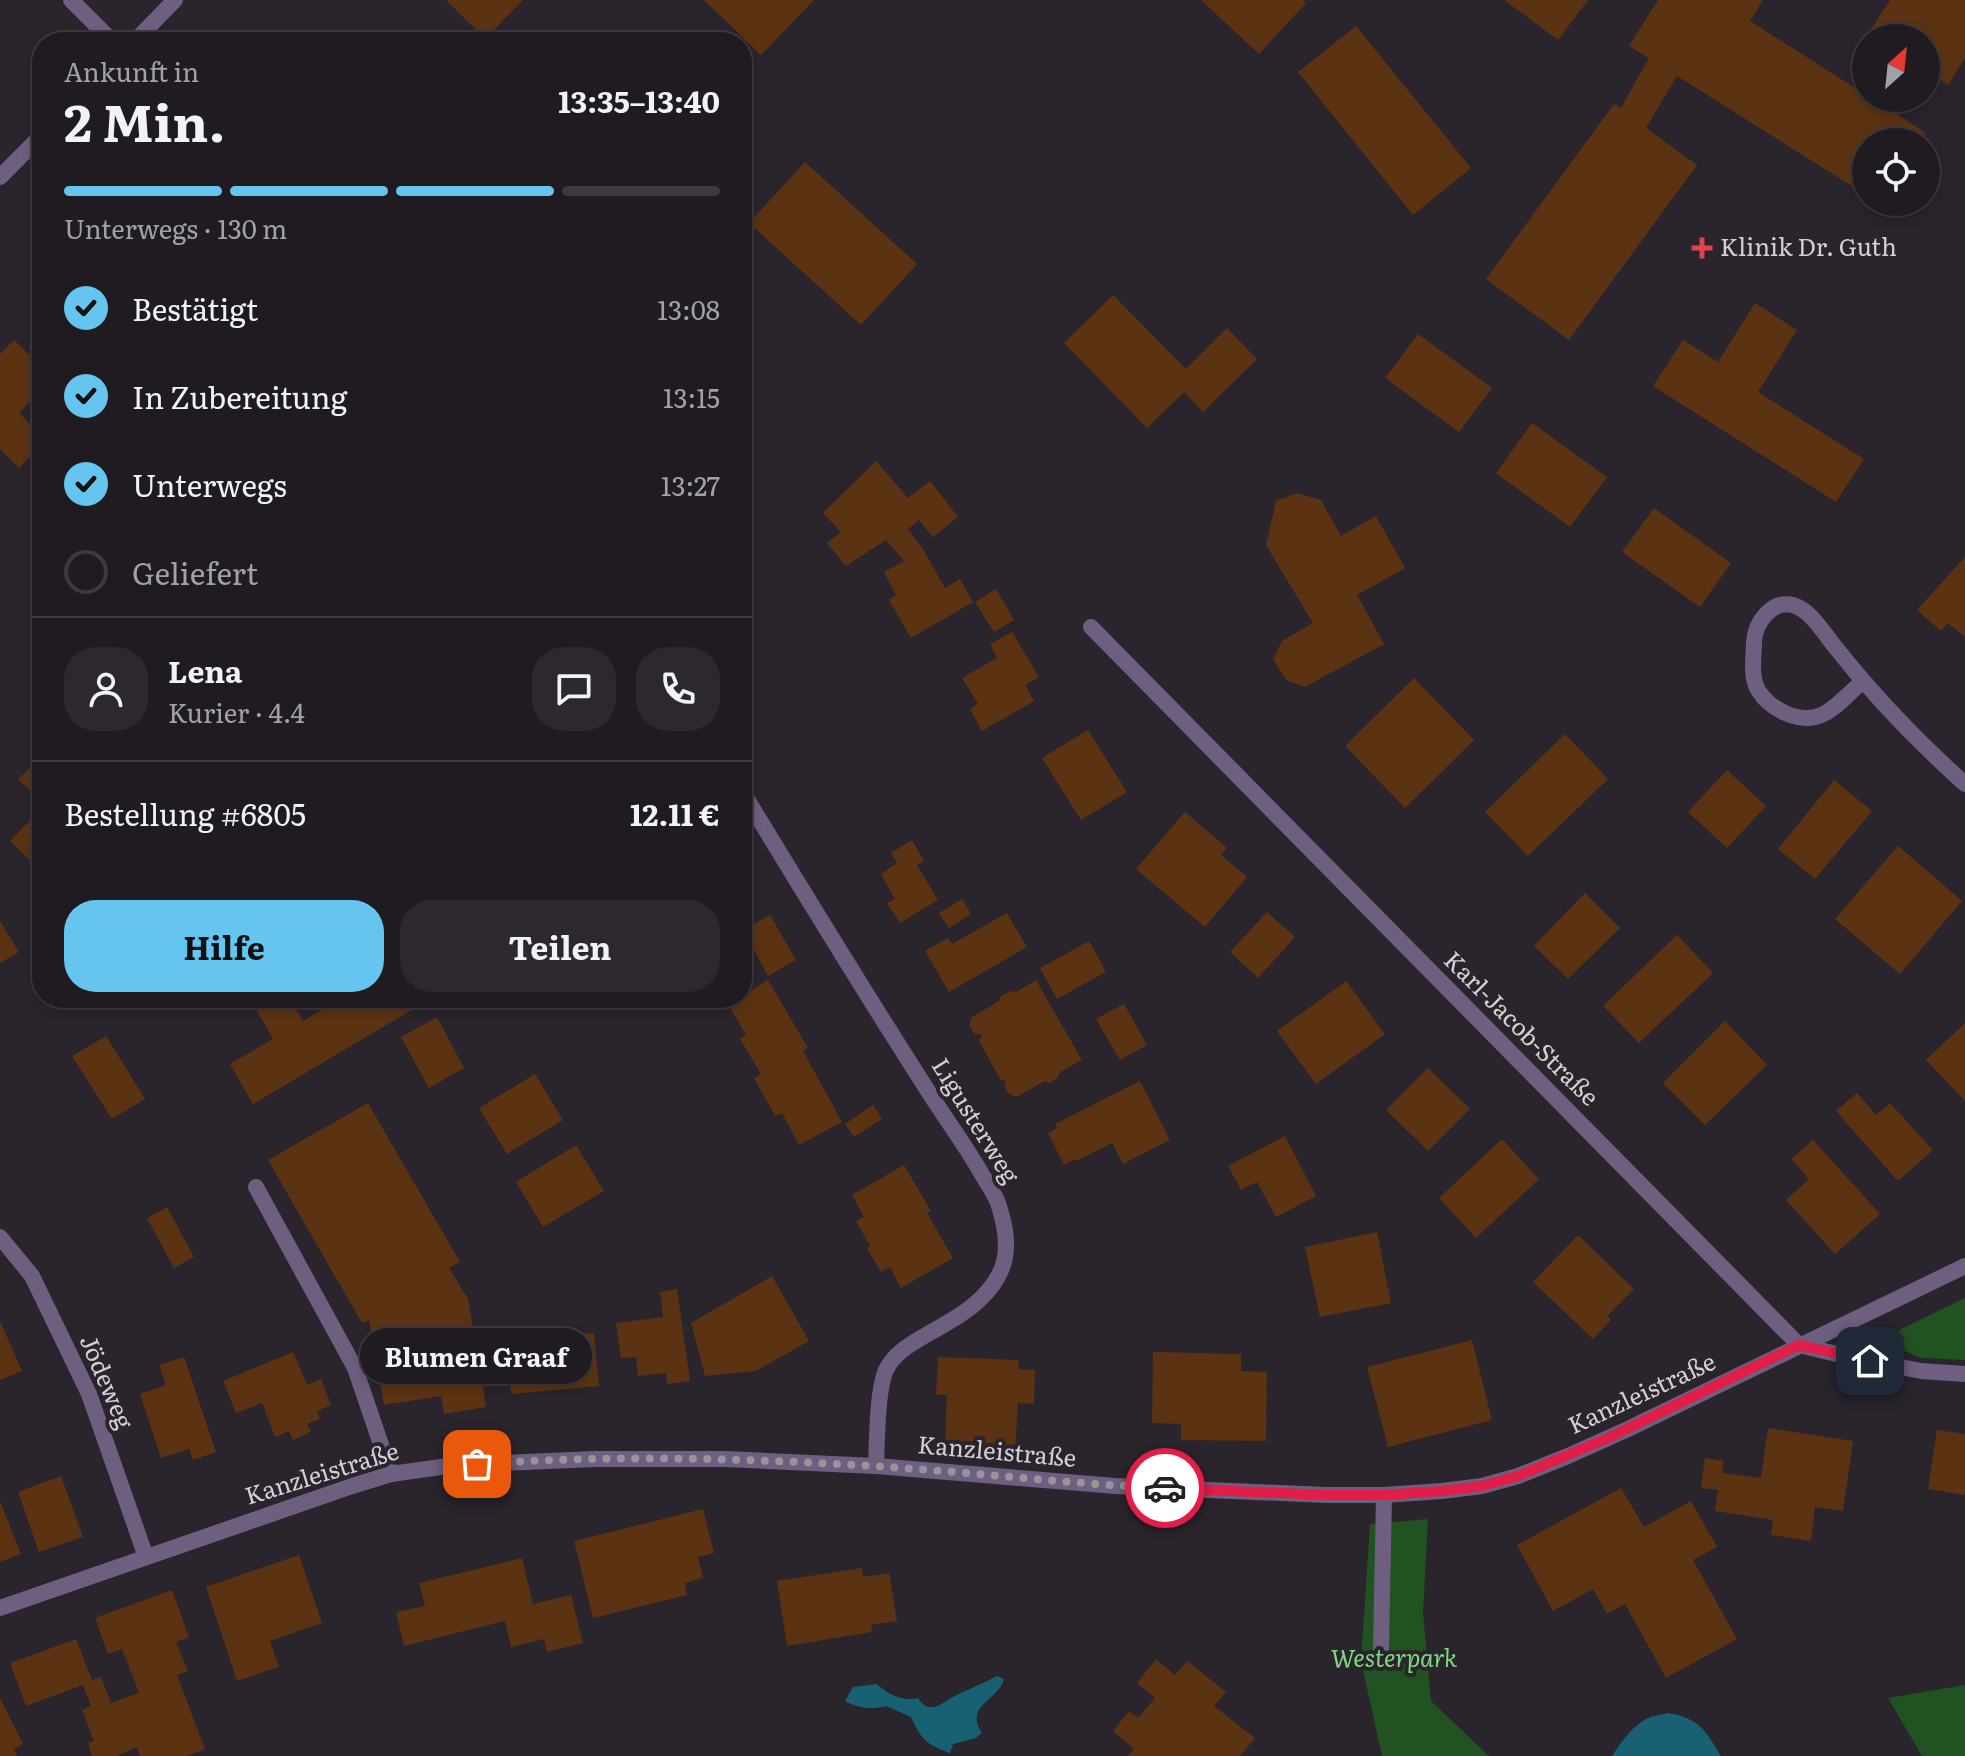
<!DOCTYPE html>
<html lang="de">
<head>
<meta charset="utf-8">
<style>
  body { margin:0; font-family:Literata,serif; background:#2d282e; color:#f1f3f6; height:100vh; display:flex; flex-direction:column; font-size:30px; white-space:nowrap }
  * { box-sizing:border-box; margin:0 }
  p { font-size:26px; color:#a2a1a5 }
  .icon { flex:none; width:44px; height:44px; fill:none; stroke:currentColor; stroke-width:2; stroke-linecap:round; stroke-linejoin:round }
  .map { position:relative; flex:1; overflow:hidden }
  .side { position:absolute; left:32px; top:32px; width:720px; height:976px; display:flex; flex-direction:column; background:#201b21; border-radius:32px; box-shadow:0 4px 12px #0003,0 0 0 2px #3d393f }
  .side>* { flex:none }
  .needle { width:52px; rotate:27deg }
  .fabs { position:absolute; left:1852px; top:24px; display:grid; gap:16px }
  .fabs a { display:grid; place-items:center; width:88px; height:88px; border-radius:50%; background:#201b21; box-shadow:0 4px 12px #0003,0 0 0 2px #3d393f; font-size:40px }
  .pin { position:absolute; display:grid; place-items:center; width:68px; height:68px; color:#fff; margin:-34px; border-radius:16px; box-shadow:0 4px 12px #0006 }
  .courier { position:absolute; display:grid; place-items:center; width:80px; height:80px; margin:-40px; border:6px solid #e11d48; border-radius:50%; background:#fff; color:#222; box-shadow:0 2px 10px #0007 }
  .bubble { position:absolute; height:56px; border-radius:28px; background:#201b21; box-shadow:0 4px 12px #0003,0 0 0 2px #3d393f; font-size:26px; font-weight:700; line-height:56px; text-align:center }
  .headline em { font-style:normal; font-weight:700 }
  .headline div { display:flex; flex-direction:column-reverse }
  .headline { display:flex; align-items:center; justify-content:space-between; height:136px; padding:0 32px }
  h1 { font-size:52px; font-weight:700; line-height:60px }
  .bar { display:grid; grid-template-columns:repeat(4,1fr); gap:12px 8px; align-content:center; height:96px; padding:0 32px }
  .bar i { height:10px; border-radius:6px; background:#3d393f }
  .bar .selected { background:#65c5ee }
  .bar p { grid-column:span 4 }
  .line { display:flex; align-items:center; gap:20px; padding:0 32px; border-top:2px solid #3d393f }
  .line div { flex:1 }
  .round { display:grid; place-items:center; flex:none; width:84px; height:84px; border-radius:32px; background:#2d282e }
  ol { padding:0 32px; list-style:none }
  li { display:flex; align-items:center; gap:24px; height:88px }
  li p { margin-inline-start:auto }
  li .icon { padding:8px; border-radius:50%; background:#65c5ee; color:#111; stroke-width:4 }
  li:last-child { color:#a2a1a5 }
  li i { width:44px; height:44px; border:4px solid #3d393f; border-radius:50% }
  .cta { display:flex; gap:16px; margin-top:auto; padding:16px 32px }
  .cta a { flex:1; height:92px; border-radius:32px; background:#65c5ee; color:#111; font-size:32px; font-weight:700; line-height:92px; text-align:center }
  .cta a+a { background:#2d282e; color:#f1f3f6 }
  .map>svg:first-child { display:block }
  .green { fill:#215222 }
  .water { fill:#186173 }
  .building { fill:#5b3313 }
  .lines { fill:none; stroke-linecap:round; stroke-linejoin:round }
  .lane { stroke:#6e5e7f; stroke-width:16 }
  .street { stroke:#6e5e7f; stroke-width:16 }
  .done { stroke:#98949a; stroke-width:8; stroke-dasharray:0 14.4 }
  .route { stroke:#e11d48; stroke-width:10 }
  .health-dot { fill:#e0444e; stroke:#2a242c; stroke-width:3 }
  .labels { text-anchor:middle; stroke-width:8; stroke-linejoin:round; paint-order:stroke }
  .poi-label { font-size:24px; fill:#d3d0d5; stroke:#2a242c; text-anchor:start }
  .street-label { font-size:24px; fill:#d3d0d5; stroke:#2a242c }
  .park-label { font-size:24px; font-style:italic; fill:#7fda7e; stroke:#2a242c }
</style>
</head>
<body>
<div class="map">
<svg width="1965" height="1756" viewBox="0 0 1965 1756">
  <rect width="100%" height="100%" fill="#2a242c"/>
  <g class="green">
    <polygon points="1965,1298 1965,1360 1922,1358 1906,1352 1898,1341 1899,1330"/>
    <polygon points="1428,1519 1423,1613 1431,1701 1489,1756 1382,1756 1361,1661 1370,1524"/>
    <polygon points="1965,1685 1965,1756 1922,1756 1888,1698"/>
  </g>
  <g class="water">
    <path d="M 997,1676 L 1004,1679 C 998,1701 964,1705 982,1733 L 976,1738 L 953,1744 L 950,1753 C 927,1745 921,1739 911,1717 L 886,1706 C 872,1710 857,1708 845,1701 L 853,1687 L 877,1684 C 887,1694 903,1702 918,1698 C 922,1704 926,1708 934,1707 C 940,1706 945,1701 951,1698 C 966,1690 982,1684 997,1676 Z"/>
    <path d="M 1668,1713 C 1699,1718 1706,1731 1721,1756 L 1612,1756 C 1621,1742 1633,1725 1648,1718 C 1654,1715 1662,1715 1668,1713 Z"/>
  </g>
  <g class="building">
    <polygon points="446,0 523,0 485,39"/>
    <polygon points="704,0 814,0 761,55"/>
    <polygon points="1201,0 1303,0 1306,3 1259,54"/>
    <polygon points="1504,0 1588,0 1558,40"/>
    <polygon points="1658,0 1763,0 1750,21 1866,95 1866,98 1871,98 1926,133 1920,142 1866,142 1866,195 1677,76 1646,128 1697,165 1569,340 1486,279 1614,104 1621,108 1649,58 1629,46"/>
    <polygon points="1890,0 1965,0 1965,58 1948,85 1926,71 1926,38 1874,38 1868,34"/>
    <polygon points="1356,26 1471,168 1413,215 1298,72"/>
    <polygon points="805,162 917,264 861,325 749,223"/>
    <polygon points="1113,295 1186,369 1227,328 1257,359 1203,412 1184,392 1147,428 1064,343"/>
    <polygon points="1755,303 1797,330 1758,392 1864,459 1836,502 1653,386 1683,340 1718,362"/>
    <polygon points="1418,334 1492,388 1459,432 1385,378"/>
    <polygon points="14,340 42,367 42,389 19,413 42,436 42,445 19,468 0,449 0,354"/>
    <polygon points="1532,423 1607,477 1570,527 1496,473"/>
    <polygon points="876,461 908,498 930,481 958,517 933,537 919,520 908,529 923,549 945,588 960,579 973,602 911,638 889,600 896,595 884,572 904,561 886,540 846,566 827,543 841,532 823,513"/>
    <polygon points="1297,493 1321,500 1341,536 1376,516 1405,568 1357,595 1384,644 1305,687 1286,680 1273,659 1282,641 1313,623 1266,545 1276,501"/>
    <polygon points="1654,508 1731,563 1700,607 1622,552"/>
    <polygon points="1965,557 1965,637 1948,623 1941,631 1917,610"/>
    <polygon points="996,589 1014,620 994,632 975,602"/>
    <polygon points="1012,632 1039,677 1025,685 1034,701 982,731 970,709 978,704 962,678 997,658 990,644"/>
    <polygon points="1414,678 1474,740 1405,808 1345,746"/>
    <polygon points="1088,730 1127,792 1081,820 1042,758"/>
    <polygon points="1565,734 1608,779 1528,856 1485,812"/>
    <polygon points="42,757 42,802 18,779"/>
    <polygon points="1727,770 1766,806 1727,848 1688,812"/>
    <polygon points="1834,780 1872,811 1815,879 1778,849"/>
    <polygon points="42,808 42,872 10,841"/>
    <polygon points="1185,812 1227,848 1221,855 1247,877 1205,927 1136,869"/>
    <polygon points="912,840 924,861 917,865 938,900 900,923 887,903 895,899 881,874 897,863 891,853"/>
    <polygon points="1898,846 1962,901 1900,974 1835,919"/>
    <polygon points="1585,893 1620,928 1568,979 1534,946"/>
    <polygon points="962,899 971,914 949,928 939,913"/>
    <polygon points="1267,912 1295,937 1258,978 1230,952"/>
    <polygon points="1007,913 1027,947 949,992 925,951 948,938 952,944"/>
    <polygon points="770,915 796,960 768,976 743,930"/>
    <polygon points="0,921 19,952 0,963"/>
    <polygon points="1677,935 1713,973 1639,1043 1603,1006"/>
    <polygon points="1089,941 1106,972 1057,999 1040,968"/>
    <polygon points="768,980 808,1048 803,1051 842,1122 799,1145 782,1113 775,1116 754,1078 761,1074 740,1039 746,1035 728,1004 738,998 742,998 742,996"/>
    <polygon points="1036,980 1082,1060 1060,1072 1057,1078 1050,1083 1045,1081 1016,1097 1009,1094 1004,1087 1006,1081 1000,1079 979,1041 982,1035 974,1033 969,1025 972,1017 999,1001 1001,996 1011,991 1016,992"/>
    <polygon points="1346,981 1385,1034 1316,1084 1277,1031"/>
    <polygon points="267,998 290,998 303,1021 342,998 432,998 253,1104 230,1064 273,1039 254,1006"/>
    <polygon points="1124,1004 1147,1045 1120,1060 1096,1019"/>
    <polygon points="437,1017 464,1068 429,1088 401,1037"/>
    <polygon points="1725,1021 1767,1065 1705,1125 1663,1083"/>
    <polygon points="1965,1023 1965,1101 1926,1060"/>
    <polygon points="106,1036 145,1099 112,1119 72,1056"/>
    <polygon points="1428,1068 1470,1109 1428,1151 1386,1110"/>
    <polygon points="535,1074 563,1120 507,1154 479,1108"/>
    <polygon points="1140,1081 1170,1140 1123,1164 1112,1143 1076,1161 1075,1159 1064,1165 1048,1133 1057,1128 1055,1124"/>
    <polygon points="1857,1093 1876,1115 1890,1103 1933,1150 1898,1181 1836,1111"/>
    <polygon points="368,1103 460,1262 449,1268 468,1299 486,1407 444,1414 441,1396 384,1405 369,1320 362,1323 268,1160"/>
    <polygon points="873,1105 882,1119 854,1137 845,1124"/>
    <polygon points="1285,1136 1316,1196 1276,1217 1257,1182 1241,1190 1228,1166"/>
    <polygon points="1502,1139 1539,1179 1476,1238 1439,1198"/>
    <polygon points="1813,1140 1880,1214 1835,1254 1786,1200 1809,1179 1791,1159"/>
    <polygon points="576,1145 604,1191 543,1227 516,1182"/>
    <polygon points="904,1165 931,1211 927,1213 953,1258 901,1288 890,1267 881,1272 867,1248 870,1246 856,1221 864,1217 852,1195"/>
    <polygon points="167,1207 194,1257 174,1268 147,1218"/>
    <polygon points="1377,1232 1391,1303 1320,1317 1305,1247"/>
    <polygon points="1578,1235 1634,1289 1607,1316 1611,1320 1593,1339 1533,1282"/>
    <polygon points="772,1276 809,1341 756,1371 705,1376 691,1323"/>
    <polygon points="677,1289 690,1381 667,1384 666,1373 638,1376 636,1357 621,1358 616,1323 663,1317 660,1292"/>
    <polygon points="0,1321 22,1371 0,1380"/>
    <polygon points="594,1333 599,1386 511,1394 506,1341"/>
    <polygon points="1472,1340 1492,1420 1388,1447 1367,1367"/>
    <polygon points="293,1352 307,1385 321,1379 331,1405 317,1411 320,1419 307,1424 311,1432 293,1440 289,1431 275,1437 262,1403 236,1413 223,1381"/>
    <polygon points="1153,1352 1241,1354 1241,1371 1267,1372 1266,1441 1181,1440 1181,1424 1152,1423"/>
    <polygon points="184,1357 216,1452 193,1460 189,1449 161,1458 140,1394 166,1385 159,1365"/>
    <polygon points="938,1357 1019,1360 1018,1369 1035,1370 1034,1404 1018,1403 1015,1448 945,1444 947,1395 936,1395"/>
    <polygon points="1768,1428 1853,1441 1843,1511 1815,1507 1811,1541 1771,1535 1773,1520 1715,1511 1718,1490 1701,1488 1705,1458 1724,1461 1722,1473 1761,1478"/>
    <polygon points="1937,1430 1965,1434 1965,1495 1928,1489"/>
    <polygon points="61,1476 83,1537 39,1552 18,1492"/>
    <polygon points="1621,1488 1644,1527 1691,1501 1717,1547 1693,1560 1737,1639 1666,1678 1625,1604 1607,1614 1593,1589 1553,1611 1517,1545"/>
    <polygon points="0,1501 21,1554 0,1562"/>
    <polygon points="703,1509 714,1553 698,1557 703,1578 685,1583 687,1595 593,1618 574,1541"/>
    <polygon points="299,1555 322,1623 270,1641 279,1667 237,1681 206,1587"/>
    <polygon points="522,1558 533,1604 571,1595 583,1643 547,1652 544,1639 511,1647 505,1621 404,1646 396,1612 425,1606 419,1583"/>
    <polygon points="862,1568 863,1577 889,1573 897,1621 871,1625 872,1632 787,1646 777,1581"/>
    <polygon points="172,1590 189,1637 176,1642 188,1671 177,1675 205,1749 187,1756 140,1756 137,1747 117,1756 92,1756 88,1743 94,1741 82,1710 91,1706 83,1685 26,1706 10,1663 76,1639 92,1680 101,1677 111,1703 139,1693 122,1649 108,1654 95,1618"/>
    <polygon points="1156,1659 1175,1675 1187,1661 1226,1692 1214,1706 1255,1738 1240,1756 1128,1756 1134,1749 1113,1731 1129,1711 1138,1718 1155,1698 1137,1683"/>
    <polygon points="0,1698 23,1744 14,1749 17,1756 0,1756"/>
  </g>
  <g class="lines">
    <g class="lane">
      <polyline points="256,1187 355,1368 391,1474"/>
      <polyline points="1381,1649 1384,1495"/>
    </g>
    <g class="street">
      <polyline points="71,0 113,42"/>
      <polyline points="134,42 175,0"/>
      <polyline points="0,177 42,135"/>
      <polyline points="1091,627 1799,1345 1845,1356 1921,1371 1965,1374"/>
      <path d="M 1862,682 C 1836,704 1822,729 1785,713 C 1774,708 1764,700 1758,690 C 1750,676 1754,657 1754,642 C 1755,623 1771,600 1793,605 C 1810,610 1821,629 1832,643 C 1872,694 1917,741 1965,784"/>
      <path d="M 742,791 C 801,888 860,985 921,1080 C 940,1111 962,1140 980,1171 C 986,1182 994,1192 998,1203 C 1005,1224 1010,1247 1002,1268 C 989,1301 956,1318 926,1335 C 911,1344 894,1353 886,1370 C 877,1390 877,1442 876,1466"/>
      <polyline points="0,1237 32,1276 89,1394 146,1557"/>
      <polyline points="0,1608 352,1486 391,1474 455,1465 595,1459 725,1459 876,1466 1115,1486 1326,1495 1384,1495 1442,1491 1482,1486 1518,1476 1568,1456 1628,1429 1965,1266"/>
    </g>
  </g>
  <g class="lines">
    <path class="done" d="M 477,1464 C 609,1455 742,1458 873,1466 C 971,1472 1068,1484 1165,1488"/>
    <polyline class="route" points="1165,1488 1326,1495 1384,1495 1442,1491 1482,1486 1518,1476 1608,1438 1799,1345 1870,1361"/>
  </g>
  <path class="health-dot" d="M1698 236h8v8h8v8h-8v8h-8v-8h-8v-8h8z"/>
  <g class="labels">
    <g class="poi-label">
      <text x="1720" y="256">Klinik Dr. Guth</text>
    </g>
    <g class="street-label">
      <text transform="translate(1521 1029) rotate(45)" y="8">Karl-Jacob-Straße</text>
      <text transform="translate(975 1121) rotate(58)" y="8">Ligusterweg</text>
      <text transform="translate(106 1382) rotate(67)" y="8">Jödeweg</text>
      <text transform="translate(1642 1394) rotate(-25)" y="8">Kanzleistraße</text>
      <text transform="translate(997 1452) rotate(5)" y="8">Kanzleistraße</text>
      <text transform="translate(322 1474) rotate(-17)" y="8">Kanzleistraße</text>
    </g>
    <g class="park-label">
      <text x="1394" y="1667">Westerpark</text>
    </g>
  </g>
</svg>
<div class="fabs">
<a><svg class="needle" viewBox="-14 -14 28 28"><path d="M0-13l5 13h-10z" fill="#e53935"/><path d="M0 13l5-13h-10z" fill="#a2a1a5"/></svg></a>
<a><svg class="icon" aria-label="locate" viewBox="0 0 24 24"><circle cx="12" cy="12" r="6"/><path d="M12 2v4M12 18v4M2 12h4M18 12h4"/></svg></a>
</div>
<div class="pin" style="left:477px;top:1464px;background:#ea580c"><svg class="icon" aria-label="bag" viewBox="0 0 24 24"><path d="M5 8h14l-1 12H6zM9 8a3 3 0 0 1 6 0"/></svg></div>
<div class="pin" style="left:1870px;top:1361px;background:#1f2937"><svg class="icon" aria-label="home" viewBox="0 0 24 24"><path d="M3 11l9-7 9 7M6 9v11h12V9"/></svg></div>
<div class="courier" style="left:1165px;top:1488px"><svg class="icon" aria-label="car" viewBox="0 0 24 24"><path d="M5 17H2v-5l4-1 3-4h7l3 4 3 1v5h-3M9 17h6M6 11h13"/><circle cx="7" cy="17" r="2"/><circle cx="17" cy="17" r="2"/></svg></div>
<div class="bubble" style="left:360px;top:1328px;width:232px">Blumen Graaf</div>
<section class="side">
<div class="headline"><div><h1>2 Min.</h1><p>Ankunft in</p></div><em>13:35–13:40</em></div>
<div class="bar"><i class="selected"></i><i class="selected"></i><i class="selected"></i><i></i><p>Unterwegs · 130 m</p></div>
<ol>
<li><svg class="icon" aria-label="check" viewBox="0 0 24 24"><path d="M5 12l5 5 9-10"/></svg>Bestätigt<p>13:08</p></li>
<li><svg class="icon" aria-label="check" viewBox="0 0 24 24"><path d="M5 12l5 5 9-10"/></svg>In Zubereitung<p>13:15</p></li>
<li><svg class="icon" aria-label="check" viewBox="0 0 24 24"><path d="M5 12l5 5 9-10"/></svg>Unterwegs<p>13:27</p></li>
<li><i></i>Geliefert</li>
</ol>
<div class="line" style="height:144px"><a class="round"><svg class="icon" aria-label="person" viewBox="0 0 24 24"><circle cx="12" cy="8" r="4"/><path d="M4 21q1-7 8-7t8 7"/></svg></a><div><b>Lena</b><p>Kurier · 4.4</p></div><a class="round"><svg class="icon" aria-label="chat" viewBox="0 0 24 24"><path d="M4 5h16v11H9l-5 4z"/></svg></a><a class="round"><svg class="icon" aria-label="phone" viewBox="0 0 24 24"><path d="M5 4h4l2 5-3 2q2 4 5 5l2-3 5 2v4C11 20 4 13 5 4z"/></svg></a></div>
<div class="line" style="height:104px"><div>Bestellung #6805</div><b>12.11 €</b></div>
<div class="cta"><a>Hilfe</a><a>Teilen</a></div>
</section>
</div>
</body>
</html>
